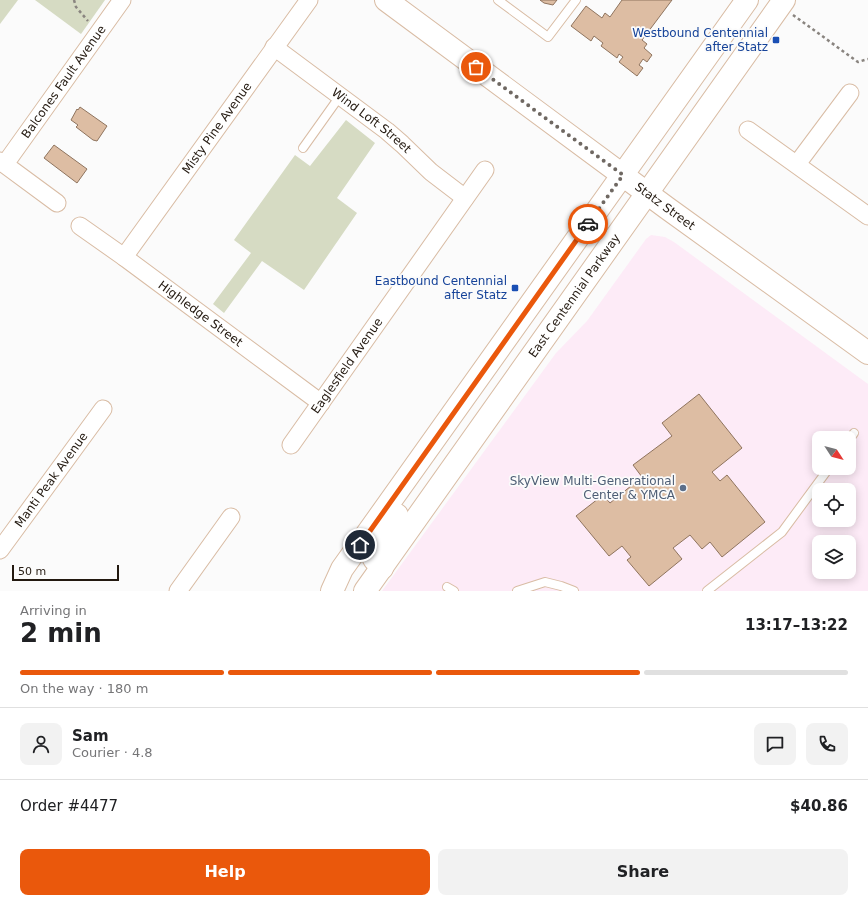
<!DOCTYPE html>
<html lang="en">
<head>
<meta charset="utf-8">
<style>
  body { margin:0; font-family:"DejaVu Sans",sans-serif; background:#f2f2f2; color:#202124; height:100vh; display:flex; flex-direction:column; font-size:15px; white-space:nowrap }
  * { box-sizing:border-box; margin:0 }
  p { font-size:13px; color:#757577 }
  .icon { flex:none; width:22px; height:22px; fill:none; stroke:currentColor; stroke-width:2; stroke-linecap:round; stroke-linejoin:round }
  .map { position:relative; height:591px; overflow:hidden }
  .side { display:flex; flex-direction:column; background:#fff; flex:1 }
  .side>* { flex:none }
  .needle { width:26px; rotate:126deg }
  .buttons { position:absolute; left:812px; top:431px; display:grid; gap:8px }
  .buttons a { display:grid; place-items:center; width:44px; height:44px; border-radius:8px; background:#fff; box-shadow:0 2px 10px #0003; font-size:20px }
  .scale { position:absolute; left:12px; bottom:10px; width:107px; box-sizing:border-box; padding-left:4px; border:2px solid #231910; border-top:0; font-size:11px; line-height:14px; white-space:nowrap; color:#231910; -webkit-text-stroke:3px #fbfbfb; paint-order:stroke }
  .pin { position:absolute; display:grid; place-items:center; width:34px; height:34px; color:#fff; margin:-17px; border:2px solid #fff; border-radius:50%; box-shadow:0 1px 4px #0007 }
  .courier { position:absolute; display:grid; place-items:center; width:40px; height:40px; margin:-20px; border:3px solid #ea580c; border-radius:50%; background:#fff; color:#222; box-shadow:0 1px 5px #0007 }
  .headline em { font-style:normal; font-weight:700 }
  .headline div { display:flex; flex-direction:column-reverse }
  .headline { display:flex; align-items:center; justify-content:space-between; height:68px; padding:0 20px }
  h1 { font-size:26px; font-weight:700; line-height:30px }
  .bar { display:grid; grid-template-columns:repeat(4,1fr); gap:6px 4px; align-content:center; height:48px; padding:0 20px }
  .bar i { height:5px; border-radius:3px; background:#e0e0e0 }
  .bar .on { background:#ea580c }
  .bar p { grid-column:span 4 }
  .line { display:flex; align-items:center; gap:10px; padding:0 20px; border-top:1px solid #e0e0e0 }
  .line div { flex:1 }
  .round { display:grid; place-items:center; flex:none; width:42px; height:42px; border-radius:8px; background:#f2f2f2 }
  .button { display:flex; gap:8px; margin-top:auto; padding:8px 20px }
  .button a { flex:1; height:46px; border-radius:8px; background:#ea580c; color:#fff; font-size:16px; font-weight:700; line-height:46px; text-align:center }
  .button a+a { background:#f2f2f2; color:#202124 }
  .map>svg:first-child { display:block }
  .commercial { fill:#fdebf7; fill-rule:evenodd }
  .green { fill:#d6dbc3 }
  .building { fill:#ddbda3; stroke:#8f745e }
  .lines { fill:none; stroke-linecap:round; stroke-linejoin:round }
  .lane-casing { stroke:#d9bca4; stroke-width:10 }
  .street-casing { stroke:#d9bca4; stroke-width:19 }
  .secondary-casing { stroke:#d9bca4; stroke-width:24 }
  .path { stroke:#89847f; stroke-width:2.5; stroke-dasharray:3 3; stroke-linecap:butt }
  .lane { stroke:#fff; stroke-width:8 }
  .street { stroke:#fff; stroke-width:17 }
  .secondary { stroke:#fff; stroke-width:22 }
  .done { stroke:#6f6862; stroke-width:4; stroke-dasharray:0 7.2 }
  .route { stroke:#ea580c; stroke-width:5 }
  .transit-dot { fill:#1a4fb4; stroke:#fbfbfb; stroke-width:1.5 }
  .service-dot { fill:#5c6f8a; stroke:#fbfbfb; stroke-width:1.5 }
  .labels { text-anchor:middle; stroke-width:3.5; stroke-linejoin:round; paint-order:stroke }
  .transit-label { font-size:12px; fill:#164399; stroke:#fbfbfb; text-anchor:end }
  .street-label { font-size:12px; fill:#231910; stroke:#fbfbfb }
  .service-label { font-size:12px; fill:#4e5e75; stroke:#fbfbfb; text-anchor:end }
</style>
</head>
<body>
<div class="map">
<svg width="868" height="591" viewBox="0 0 868 591">
  <rect width="100%" height="100%" fill="#fbfbfb"/>
  <path class="commercial" d="M 651,235 L 665,237 L 674,242 L 868,384 L 868,591 L 382,591 L 556,353 L 587,321 L 646,239 ZM 819,438 L 849,438 L 849,468 L 819,468 ZM 819,490 L 849,490 L 849,520 L 819,520 ZM 819,542 L 849,542 L 849,572 L 819,572 Z"/>
  <g class="green">
    <polygon points="0,0 18,0 0,24"/>
    <polygon points="35,0 105,0 81,34"/>
    <polygon points="346,120 375,143 337,198 357,213 304,290 262,261 224,313 213,304 251,253 234,240 295,155 310,166"/>
  </g>
  <g class="building">
    <polygon points="540,0 557,0 553,5 544,3"/>
    <polygon points="622,0 672,0 642,40 647,44 644,48 652,55 647,62 643,59 639,65 643,68 637,76 619,62 623,57 619,54 617,58 601,46 603,43 594,36 591,41 571,26 586,6 602,18 605,13 610,17"/>
    <polygon points="80,107 107,126 97,141 93,140 76,127 78,125 71,120 77,109 78,110"/>
    <polygon points="54,145 87,169 77,183 44,158"/>
    <polygon points="699,394 742,448 712,472 720,481 727,475 765,522 722,557 710,542 702,549 690,535 673,548 682,559 649,586 627,560 631,557 622,546 609,556 576,516 603,495 610,503 642,477 633,465 672,436 662,423"/>
  </g>
  <g class="lines">
    <defs>
      <g id="lane">
        <polyline points="498,0 548,37 576,0"/>
        <polyline points="303,148 340,96"/>
        <polyline points="849,440 854,433"/>
        <polyline points="447,587 454,591"/>
        <polyline points="517,591 545,582 561,586 574,591"/>
        <polyline points="707,591 782,532 829,468"/>
      </g>
      <g id="street">
        <path id="s1" d="M 274,47 L 387,131 L 402,144 L 431,172 L 465,198"/>
        <polyline points="748,130 868,216"/>
        <polyline points="0,161 57,203"/>
        <path id="s2" d="M 5,164 L 122,0"/>
        <polyline points="797,164 850,93"/>
        <path id="s3" d="M 80,226 L 124,257 L 321,403"/>
        <path id="s4" d="M 124,257 L 309,0"/>
        <path id="s5" d="M 291,445 L 485,170"/>
        <path id="s6" d="M 0,550 L 103,409"/>
        <polyline points="178,591 231,517"/>
      </g>
      <g id="secondary">
        <path id="s7" d="M 386,0 L 667,208 L 868,353"/>
        <polyline points="382,568 374,559 375,550 397,519 397,515"/>
        <polyline points="332,591 342,569 747,0"/>
        <path id="s8" d="M 365,591 L 784,0"/>
      </g>
    </defs>
    <use href="#lane" class="lane-casing"/>
    <use href="#street" class="street-casing"/>
    <use href="#secondary" class="secondary-casing"/>
    <g class="path">
      <polyline points="74,0 76,7 88,21"/>
      <polyline points="793,15 858,62 868,59"/>
    </g>
    <use href="#lane" class="lane"/>
    <use href="#street" class="street"/>
    <use href="#secondary" class="secondary"/>
  </g>
  <g class="lines">
    <polyline class="done" points="476,67 623,175 588,224"/>
    <polyline class="route" points="360,545 588,224"/>
  </g>
  <g class="transit-dot">
    <rect x="772" y="36" width="8" height="8" rx="2"/>
    <rect x="511" y="284" width="8" height="8" rx="2"/>
  </g>
  <circle class="service-dot" cx="683" cy="488" r="4"/>
  <g class="labels">
    <g class="transit-label">
      <text x="768" y="37">Westbound Centennial<tspan x="768" dy="14">after Statz</tspan></text>
      <text x="507" y="285">Eastbound Centennial<tspan x="507" dy="14">after Statz</tspan></text>
    </g>
    <g class="street-label">
      <text dy="4" stroke="none"><textPath href="#s2" startOffset="101">Balcones Fault Avenue</textPath></text>
      <text dy="4" stroke="none"><textPath href="#s1" startOffset="122">Wind Loft Street</textPath></text>
      <text dy="4" stroke="none"><textPath href="#s4" startOffset="159">Misty Pine Avenue</textPath></text>
      <text dy="4" stroke="none"><textPath href="#s7" startOffset="347">Statz Street</textPath></text>
      <text dy="4" stroke="none"><textPath href="#s8" startOffset="362">East Centennial Parkway</textPath></text>
      <text dy="4" stroke="none"><textPath href="#s3" startOffset="149">Highledge Street</textPath></text>
      <text dy="4" stroke="none"><textPath href="#s5" startOffset="97">Eaglesfield Avenue</textPath></text>
      <text dy="4" stroke="none"><textPath href="#s6" startOffset="87">Manti Peak Avenue</textPath></text>
    </g>
    <g class="service-label">
      <text x="675" y="485">SkyView Multi-Generational<tspan x="675" dy="14">Center &amp; YMCA</tspan></text>
    </g>
  </g>
</svg>
<div class="buttons">
<a><svg class="needle" viewBox="-14 -14 28 28"><path d="M0-13l5 13h-10z" fill="#e53935"/><path d="M0 13l5-13h-10z" fill="#757577"/></svg></a>
<a><svg class="icon" aria-label="locate" viewBox="0 0 24 24"><circle cx="12" cy="12" r="6"/><path d="M12 2v4M12 18v4M2 12h4M18 12h4"/></svg></a>
<a><svg class="icon" aria-label="layers" viewBox="0 0 24 24"><path d="M12 4l9 5-9 5-9-5zM3 14l9 5 9-5"/></svg></a>
</div>
<div class="scale">50 m</div>
<div class="pin" style="left:476px;top:67px;background:#ea580c"><svg class="icon" aria-label="bag" viewBox="0 0 24 24"><path d="M5 8h14l-1 12H6zM9 8a3 3 0 0 1 6 0"/></svg></div>
<div class="pin" style="left:360px;top:545px;background:#1f2937"><svg class="icon" aria-label="home" viewBox="0 0 24 24"><path d="M3 11l9-7 9 7M6 9v11h12V9"/></svg></div>
<div class="courier" style="left:588px;top:224px"><svg class="icon" aria-label="car" viewBox="0 0 24 24"><path d="M5 17H2v-5l4-1 3-4h7l3 4 3 1v5h-3M9 17h6M6 11h13"/><circle cx="7" cy="17" r="2"/><circle cx="17" cy="17" r="2"/></svg></div>
</div>
<section class="side">
<div class="headline"><div><h1>2 min</h1><p>Arriving in</p></div><em>13:17–13:22</em></div>
<div class="bar"><i class="on"></i><i class="on"></i><i class="on"></i><i></i><p>On the way · 180 m</p></div>
<div class="line" style="height:72px"><a class="round"><svg class="icon" aria-label="person" viewBox="0 0 24 24"><circle cx="12" cy="8" r="4"/><path d="M4 21q1-7 8-7t8 7"/></svg></a><div><b>Sam</b><p>Courier · 4.8</p></div><a class="round"><svg class="icon" aria-label="chat" viewBox="0 0 24 24"><path d="M4 5h16v11H9l-5 4z"/></svg></a><a class="round"><svg class="icon" aria-label="phone" viewBox="0 0 24 24"><path d="M5 4h4l2 5-3 2q2 4 5 5l2-3 5 2v4C11 20 4 13 5 4z"/></svg></a></div>
<div class="line" style="height:52px"><div>Order #4477</div><b>$40.86</b></div>
<div class="button"><a>Help</a><a>Share</a></div>
</section>
</body>
</html>
